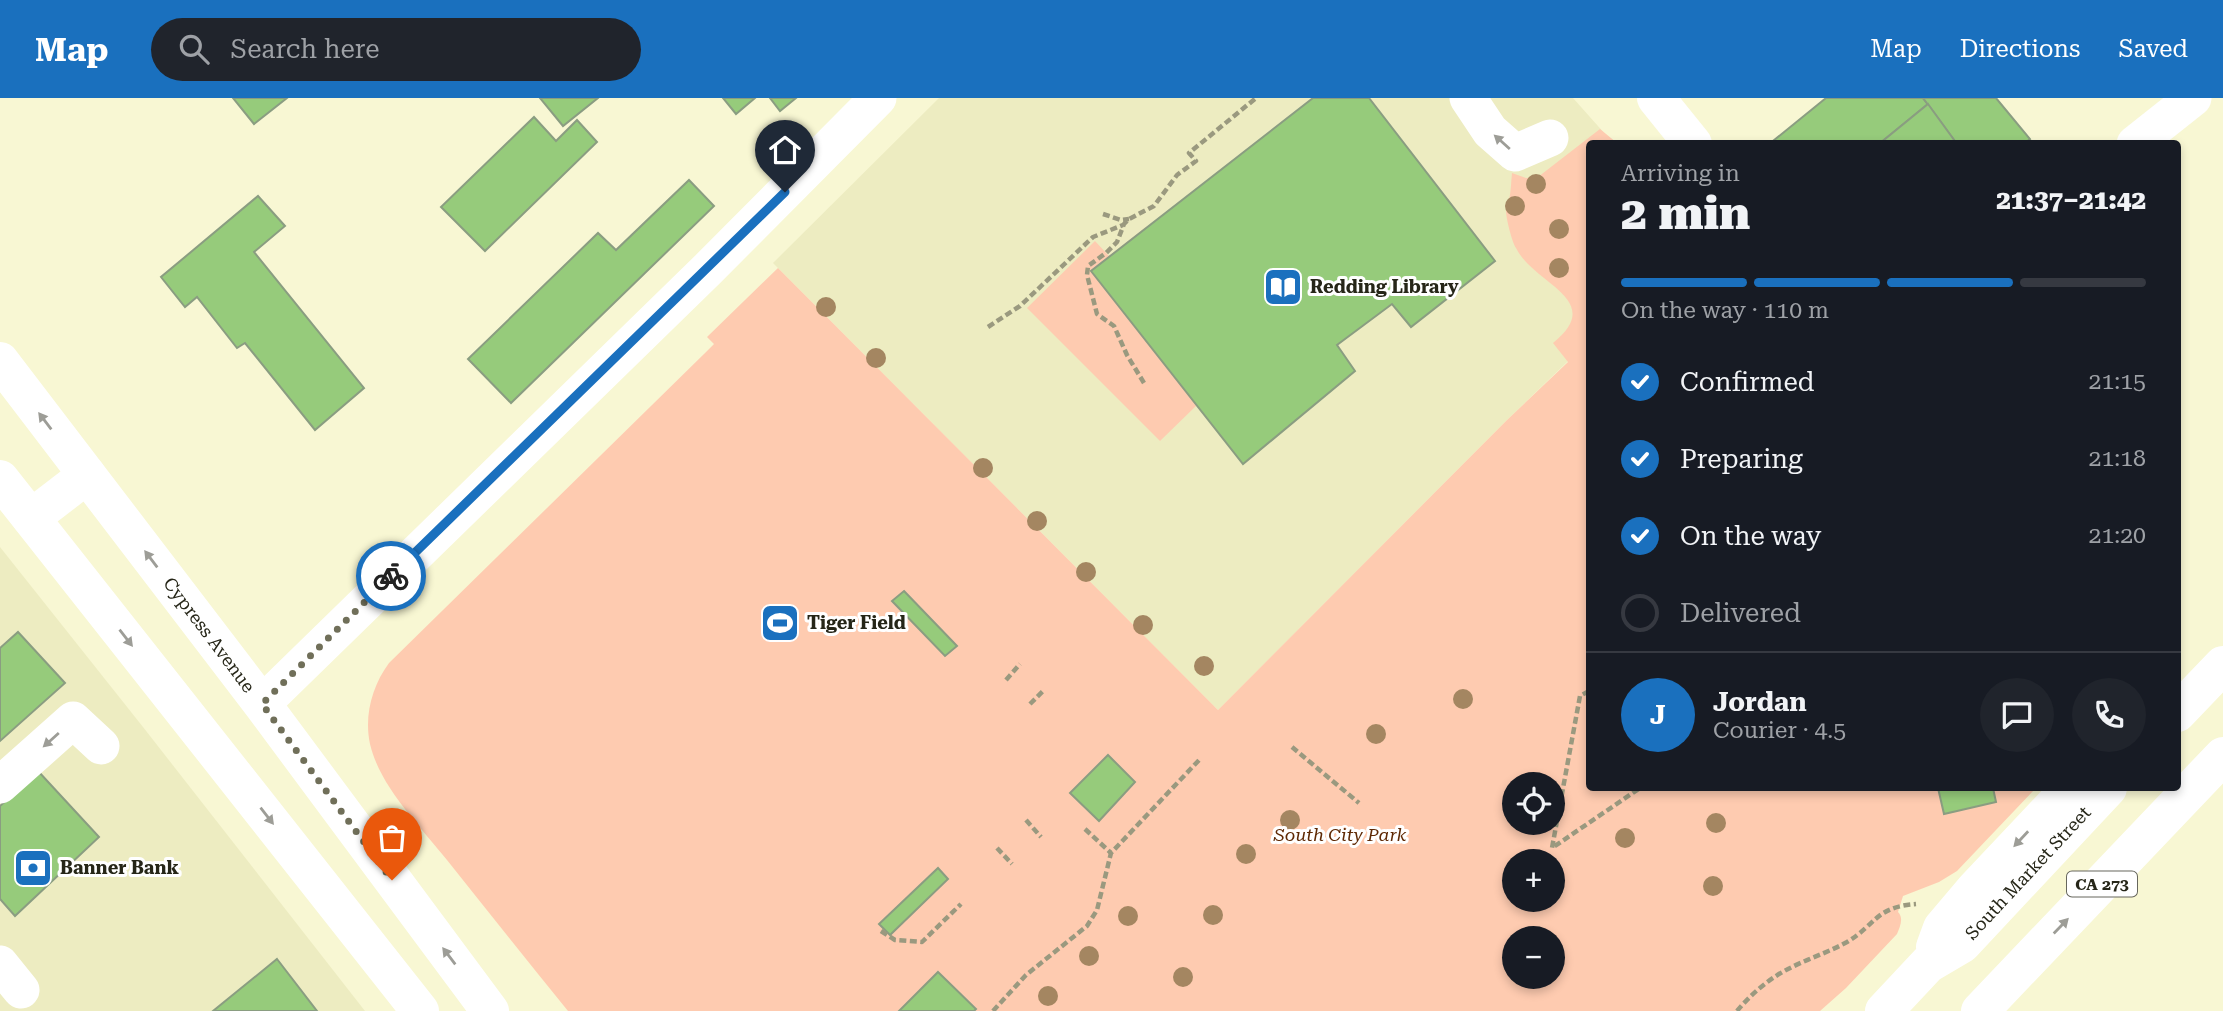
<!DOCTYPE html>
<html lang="en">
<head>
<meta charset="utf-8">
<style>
  body { margin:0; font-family:"Roboto Serif",serif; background:#20242c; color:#f1f3f6; height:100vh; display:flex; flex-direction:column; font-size:26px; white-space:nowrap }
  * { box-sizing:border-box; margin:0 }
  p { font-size:23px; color:#9ea1a6 }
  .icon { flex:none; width:38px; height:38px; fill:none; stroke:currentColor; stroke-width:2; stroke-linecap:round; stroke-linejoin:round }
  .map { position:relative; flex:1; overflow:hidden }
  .details { position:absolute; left:1586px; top:42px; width:595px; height:651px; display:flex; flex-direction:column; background:#171b24; border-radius:7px; box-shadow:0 4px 10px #0003 }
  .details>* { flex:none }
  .fabs { position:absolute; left:1502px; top:674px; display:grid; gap:14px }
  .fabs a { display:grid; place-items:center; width:63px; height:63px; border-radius:50%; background:#171b24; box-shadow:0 4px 10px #0003; font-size:35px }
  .pin { position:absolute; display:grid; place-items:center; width:60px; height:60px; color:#fff; margin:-72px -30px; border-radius:50% 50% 50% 0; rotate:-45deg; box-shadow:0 0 7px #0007 }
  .pin .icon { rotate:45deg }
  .courier { position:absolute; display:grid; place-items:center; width:70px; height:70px; margin:-35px; border:5px solid #1a70be; border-radius:50%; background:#fff; color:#222; box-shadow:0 2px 9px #0007 }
  .head em { font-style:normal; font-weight:800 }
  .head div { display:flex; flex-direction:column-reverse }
  .head { display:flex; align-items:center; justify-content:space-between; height:119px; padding:0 35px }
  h1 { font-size:46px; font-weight:800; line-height:52px }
  .bar { display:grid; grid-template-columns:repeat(4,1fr); gap:10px 7px; align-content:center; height:84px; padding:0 35px }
  .bar i { height:9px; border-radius:5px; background:#363941 }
  .bar .active { background:#1a70be }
  .bar p { grid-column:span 4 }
  .line { display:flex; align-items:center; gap:18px; padding:0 35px; border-top:2px solid #363941 }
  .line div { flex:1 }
  .round { display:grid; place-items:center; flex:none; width:74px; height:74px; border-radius:37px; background:#20242c }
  ol { padding:0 35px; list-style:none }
  li { display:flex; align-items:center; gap:21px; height:77px }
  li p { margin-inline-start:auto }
  li .icon { padding:7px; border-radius:50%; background:#1a70be; color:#fff; stroke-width:4 }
  li:last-child { color:#9ea1a6 }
  li i { width:38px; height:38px; border:4px solid #363941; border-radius:50% }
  header { display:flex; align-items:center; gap:42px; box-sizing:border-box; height:98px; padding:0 35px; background:#1a70be; color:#fff }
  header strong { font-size:33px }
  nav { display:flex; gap:38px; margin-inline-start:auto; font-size:24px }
  .search { width:490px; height:63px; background:#20242c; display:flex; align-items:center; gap:18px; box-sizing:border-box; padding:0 24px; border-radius:38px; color:#9ea1a6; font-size:26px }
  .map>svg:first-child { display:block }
  .built { fill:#edecc1 }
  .green { fill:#fecbb0; fill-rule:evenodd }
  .building { fill:#96cb7b; stroke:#8a9d81; stroke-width:2 }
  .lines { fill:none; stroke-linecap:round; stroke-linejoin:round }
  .path { stroke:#9a997f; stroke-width:4.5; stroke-dasharray:7 3.5; stroke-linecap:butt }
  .minor { stroke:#fff; stroke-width:37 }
  .major { stroke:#fff; stroke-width:38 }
  .tree { fill:#a48661 }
  .oneway { fill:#9d9d97 }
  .done { stroke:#706f59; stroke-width:7; stroke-dasharray:0 12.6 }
  .route { stroke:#1a70be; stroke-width:9 }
  .labels { text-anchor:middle; stroke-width:6; stroke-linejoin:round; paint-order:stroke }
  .shield { fill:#fff; stroke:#67675d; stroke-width:2 }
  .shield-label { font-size:16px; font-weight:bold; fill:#262618 }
  .poi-label { font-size:18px; font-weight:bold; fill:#262618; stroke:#fff; text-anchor:start }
  .street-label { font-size:18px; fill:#262618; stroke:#fff }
  .park-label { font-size:18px; font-style:italic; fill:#5f2904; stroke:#fff }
</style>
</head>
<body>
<header>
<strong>Map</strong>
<div class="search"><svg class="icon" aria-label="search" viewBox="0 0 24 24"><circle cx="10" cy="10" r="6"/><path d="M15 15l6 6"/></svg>Search here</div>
<nav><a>Map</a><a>Directions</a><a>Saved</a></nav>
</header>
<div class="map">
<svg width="2223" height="913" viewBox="0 0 2223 913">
  <rect width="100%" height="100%" fill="#f8f7d3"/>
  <g class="built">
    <polygon points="939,0 1573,0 1606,37 1617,45 1589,46 1589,243 1507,322 1218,612 773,165"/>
    <polygon points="0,449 143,629 365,913 0,913"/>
  </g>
  <g class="green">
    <path d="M 1600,31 L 1617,45 L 1589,46 L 1589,690 L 2036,690 L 1957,773 L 1939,784 L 1903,798 L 1898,814 C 1904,820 1900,829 1897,836 L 1846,890 L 1820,913 L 974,913 L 976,910 L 938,874 L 899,913 L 568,913 C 527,863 487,812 447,762 C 420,728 380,689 370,646 C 364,618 372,588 389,565 L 704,256 L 714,246 L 707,239 L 778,170 L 1218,612 L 1507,322 L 1568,264 L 1553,245 C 1607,201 1534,187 1516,150 C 1512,144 1506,120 1506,113 C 1506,112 1509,103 1509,102 C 1511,94 1511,84 1512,75 L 1526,80 L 1538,79 ZM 1514,686 L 1552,686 L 1552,724 L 1514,724 ZM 1514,763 L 1552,763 L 1552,802 L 1514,802 ZM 1514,840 L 1552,840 L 1552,878 L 1514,878 Z"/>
    <polygon points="1146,129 1298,320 1243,366 1197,307 1160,343 1027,210 1095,143 1109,158"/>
  </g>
  <g class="building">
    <polygon points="233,0 287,0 254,26"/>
    <polygon points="540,0 598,0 563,28"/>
    <polygon points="723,0 755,0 736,16"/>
    <polygon points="770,0 796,0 780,13"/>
    <polygon points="1313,0 1369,0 1495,163 1411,229 1392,206 1337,247 1355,273 1243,366 1091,173"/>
    <polygon points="1826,0 1923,0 1928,6 1879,46 1775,46 1773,43"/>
    <polygon points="1923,0 1996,0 2030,41 2024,46 1957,46"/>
    <polygon points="1928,6 1957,46 1879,46"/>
    <polygon points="534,19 556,43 577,22 597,44 485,153 441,109"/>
    <polygon points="689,82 714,108 511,305 468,261 598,135 616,152"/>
    <polygon points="258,98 285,128 254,154 364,290 315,332 245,245 237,250 197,199 185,209 161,179"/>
    <polygon points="904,493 957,548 945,558 892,503"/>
    <polygon points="18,534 65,585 0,643 0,550"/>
    <polygon points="1108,657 1135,684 1099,723 1070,695"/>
    <polygon points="38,673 99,739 15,818 0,801 0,708"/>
    <polygon points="1938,690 1993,690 1996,704 1944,716"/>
    <polygon points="938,770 948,781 890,837 879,826"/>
    <polygon points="277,861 317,913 213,913"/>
    <polygon points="938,874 976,911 974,913 899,913"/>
  </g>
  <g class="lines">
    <g class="path">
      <polyline points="1103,116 1121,122 1129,121"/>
      <polyline points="988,229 1020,208 1093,139 1123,127"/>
      <polyline points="1144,285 1127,257 1114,228 1097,216 1087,177 1088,168 1106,155 1117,144 1124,126 1129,121 1154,108 1177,77 1196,63 1189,55 1256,0"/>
      <polyline points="1006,582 1020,566"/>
      <polyline points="1589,593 1580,598 1552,750 1640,690"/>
      <polyline points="1030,606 1044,592"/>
      <polyline points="1292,649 1359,705"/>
      <polyline points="1026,722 1041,739"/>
      <polyline points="1085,731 1111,755"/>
      <polyline points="997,750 1012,766"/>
      <polyline points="881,833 895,842 922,844 961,806"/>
      <polyline points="993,913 1026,877 1087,828 1097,812 1111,755 1201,660"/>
      <path d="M 1737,913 C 1752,895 1771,879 1792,869 C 1810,860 1829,854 1847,844 C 1877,826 1875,809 1916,806"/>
    </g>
    <g class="minor">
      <polyline points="1468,0 1490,33 1515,55 1550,40"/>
      <polyline points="2135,46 2193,0"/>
      <polyline points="262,606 708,171 878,0"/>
      <polyline points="0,687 73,622 101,648"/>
      <polyline points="0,866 21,892"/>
    </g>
    <g class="major">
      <polyline points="1656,0 1693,46"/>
      <polyline points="0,263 262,606 490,913"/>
      <polyline points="0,381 420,913"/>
      <polyline points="31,420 87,377"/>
      <polyline points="2177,615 2223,567"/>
      <polyline points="1935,849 1942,830 1975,791 2059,702 2065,690"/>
      <polyline points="1884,913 1928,866 1962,846 2108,690"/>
      <polyline points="1980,913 2223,658"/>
    </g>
  </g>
  <g class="tree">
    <circle cx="1536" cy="86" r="10"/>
    <circle cx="1515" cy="108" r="10"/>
    <circle cx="1559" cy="131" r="10"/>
    <circle cx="1559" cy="170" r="10"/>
    <circle cx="826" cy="209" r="10"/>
    <circle cx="876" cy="260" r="10"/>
    <circle cx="983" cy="370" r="10"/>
    <circle cx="1037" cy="423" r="10"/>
    <circle cx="1086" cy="474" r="10"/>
    <circle cx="1143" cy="527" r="10"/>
    <circle cx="1204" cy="568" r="10"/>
    <circle cx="1463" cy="601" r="10"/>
    <circle cx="1376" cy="636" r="10"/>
    <circle cx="1290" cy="722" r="10"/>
    <circle cx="1716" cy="725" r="10"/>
    <circle cx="1625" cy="740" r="10"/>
    <circle cx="1246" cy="756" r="10"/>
    <circle cx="1713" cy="788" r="10"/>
    <circle cx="1213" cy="817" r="10"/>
    <circle cx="1128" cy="818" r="10"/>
    <circle cx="1089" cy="858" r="10"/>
    <circle cx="1183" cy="879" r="10"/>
    <circle cx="1048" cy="898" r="10"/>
  </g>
  <defs><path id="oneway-solid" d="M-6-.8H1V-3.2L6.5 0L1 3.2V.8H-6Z" transform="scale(1.75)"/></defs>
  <g class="oneway">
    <use href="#oneway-solid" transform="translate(1502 44) rotate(-138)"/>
    <use href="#oneway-solid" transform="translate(45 323) rotate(-127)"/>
    <use href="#oneway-solid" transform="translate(151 461) rotate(-127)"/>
    <use href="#oneway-solid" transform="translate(126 540) rotate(52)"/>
    <use href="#oneway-solid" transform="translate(51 642) rotate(138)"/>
    <use href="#oneway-solid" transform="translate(267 718) rotate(52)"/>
    <use href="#oneway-solid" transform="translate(2021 741) rotate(133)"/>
    <use href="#oneway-solid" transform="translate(2061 828) rotate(-46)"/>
    <use href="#oneway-solid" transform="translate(449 858) rotate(-127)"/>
  </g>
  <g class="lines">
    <polyline class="done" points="391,478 262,606 392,782"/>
    <polyline class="route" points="391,478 785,94"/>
  </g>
  <defs>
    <symbol id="library-square" viewBox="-11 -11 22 22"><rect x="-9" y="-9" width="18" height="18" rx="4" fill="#1a70be" stroke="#fff"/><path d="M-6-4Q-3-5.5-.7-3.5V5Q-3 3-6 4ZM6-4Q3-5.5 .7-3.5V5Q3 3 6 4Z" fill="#fff"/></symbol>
    <symbol id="stadium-square" viewBox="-11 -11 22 22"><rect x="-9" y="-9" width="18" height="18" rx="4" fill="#1a70be" stroke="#fff"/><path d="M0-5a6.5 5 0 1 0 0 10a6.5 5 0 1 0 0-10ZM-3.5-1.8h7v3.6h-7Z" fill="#fff"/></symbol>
    <symbol id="bank-square" viewBox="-11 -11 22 22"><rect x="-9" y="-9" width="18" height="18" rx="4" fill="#1a70be" stroke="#fff"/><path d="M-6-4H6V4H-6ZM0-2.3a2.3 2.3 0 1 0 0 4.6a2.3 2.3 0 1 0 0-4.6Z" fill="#fff"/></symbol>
  </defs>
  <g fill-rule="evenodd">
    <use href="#library-square" x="1261" y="167" width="44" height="44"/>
    <use href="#stadium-square" x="758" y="503" width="44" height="44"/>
    <use href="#bank-square" x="11" y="748" width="44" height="44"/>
  </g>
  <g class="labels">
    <rect class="shield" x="2067" y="773.5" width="70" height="25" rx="5"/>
    <g class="shield-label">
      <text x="2102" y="792">CA 273</text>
    </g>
    <g class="poi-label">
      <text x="1310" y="195">Redding Library</text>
      <text x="807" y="531">Tiger Field</text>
      <text x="60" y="776">Banner Bank</text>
    </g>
    <g class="street-label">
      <text transform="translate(209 537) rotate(53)" y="6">Cypress Avenue</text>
      <text transform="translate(2028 775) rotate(-47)" y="6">South Market Street</text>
    </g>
    <g class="park-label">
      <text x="1340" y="743">South City Park</text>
    </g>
  </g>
</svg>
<div class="fabs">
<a><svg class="icon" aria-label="locate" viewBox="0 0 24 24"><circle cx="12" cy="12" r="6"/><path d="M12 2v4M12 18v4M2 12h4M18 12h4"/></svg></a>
<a>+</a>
<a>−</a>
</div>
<div class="pin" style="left:392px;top:782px;background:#ea580c"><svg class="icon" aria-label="bag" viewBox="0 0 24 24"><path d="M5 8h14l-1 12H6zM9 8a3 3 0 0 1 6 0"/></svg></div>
<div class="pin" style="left:785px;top:94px;background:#1f2937"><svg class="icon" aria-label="home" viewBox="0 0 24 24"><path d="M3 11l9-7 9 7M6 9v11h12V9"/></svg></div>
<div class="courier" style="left:391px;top:478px"><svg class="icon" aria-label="bike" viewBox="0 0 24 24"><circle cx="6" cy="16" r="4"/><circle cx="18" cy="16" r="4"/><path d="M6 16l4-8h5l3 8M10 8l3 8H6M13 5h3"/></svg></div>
<section class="details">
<div class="head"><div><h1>2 min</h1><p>Arriving in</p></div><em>21:37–21:42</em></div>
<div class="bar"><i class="active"></i><i class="active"></i><i class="active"></i><i></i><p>On the way · 110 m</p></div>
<ol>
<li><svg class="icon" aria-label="check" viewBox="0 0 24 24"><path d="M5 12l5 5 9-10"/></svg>Confirmed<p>21:15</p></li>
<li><svg class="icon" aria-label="check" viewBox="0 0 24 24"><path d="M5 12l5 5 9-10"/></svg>Preparing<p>21:18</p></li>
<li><svg class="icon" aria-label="check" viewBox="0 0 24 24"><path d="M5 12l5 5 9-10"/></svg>On the way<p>21:20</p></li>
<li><i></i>Delivered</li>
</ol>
<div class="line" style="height:126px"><b class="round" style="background:#1a70be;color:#fff">J</b><div><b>Jordan</b><p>Courier · 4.5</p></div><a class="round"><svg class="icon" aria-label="chat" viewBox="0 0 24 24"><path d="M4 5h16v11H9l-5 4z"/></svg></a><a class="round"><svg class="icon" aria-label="phone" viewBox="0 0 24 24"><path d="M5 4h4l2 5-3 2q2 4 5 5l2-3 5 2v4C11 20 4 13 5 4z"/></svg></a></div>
</section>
</div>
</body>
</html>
